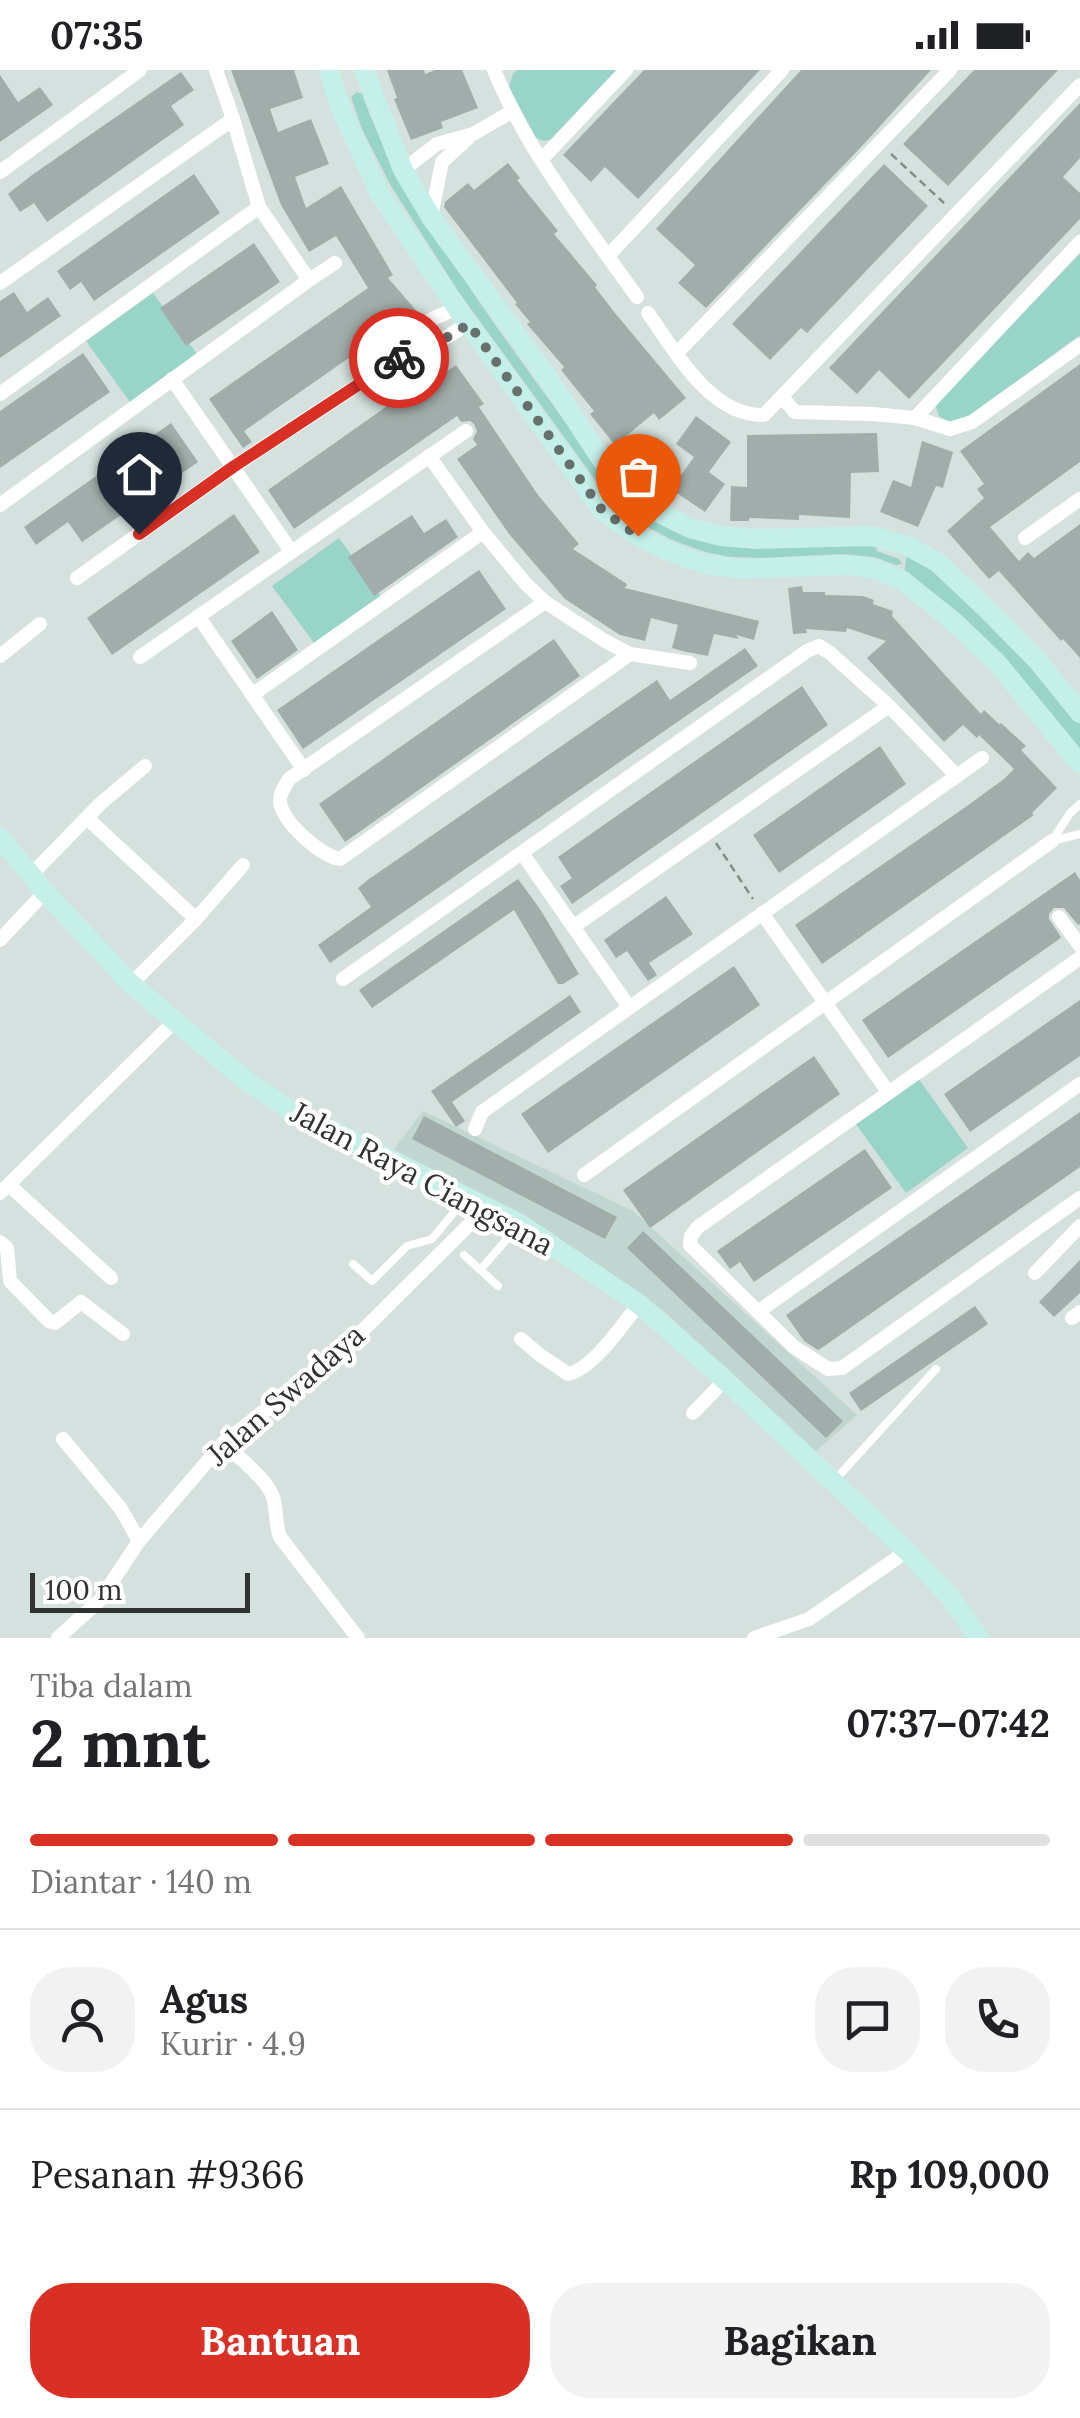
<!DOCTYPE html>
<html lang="id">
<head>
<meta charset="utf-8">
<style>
  body { margin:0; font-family:Lora,serif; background:#f2f2f2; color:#202124; height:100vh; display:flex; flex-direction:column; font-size:38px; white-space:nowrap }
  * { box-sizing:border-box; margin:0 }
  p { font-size:32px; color:#757577 }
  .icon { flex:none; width:55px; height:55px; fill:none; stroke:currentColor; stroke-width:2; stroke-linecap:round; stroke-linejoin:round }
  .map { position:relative; height:1568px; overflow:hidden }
  .sheet { display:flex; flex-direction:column; background:#fff; flex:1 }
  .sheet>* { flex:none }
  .scale { position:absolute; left:30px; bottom:25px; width:220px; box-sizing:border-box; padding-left:10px; border:5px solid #2e3332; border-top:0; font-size:28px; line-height:35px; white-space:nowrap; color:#2e3332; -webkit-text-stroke:8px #fff; paint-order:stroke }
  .pin { position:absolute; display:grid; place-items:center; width:85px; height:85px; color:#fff; margin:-102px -42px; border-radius:50% 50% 50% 0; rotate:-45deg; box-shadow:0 0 10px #0007 }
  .pin .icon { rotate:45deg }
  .courier { position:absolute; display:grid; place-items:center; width:100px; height:100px; margin:-50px; border:8px solid #d93025; border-radius:50%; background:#fff; color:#222; box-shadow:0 2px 12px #0007 }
  .head em { font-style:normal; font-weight:700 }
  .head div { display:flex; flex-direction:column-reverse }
  .head { display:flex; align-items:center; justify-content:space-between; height:170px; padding:0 30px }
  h1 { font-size:65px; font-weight:700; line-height:75px }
  .bar { display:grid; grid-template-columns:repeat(4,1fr); gap:15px 10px; align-content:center; height:120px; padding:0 30px }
  .bar i { height:12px; border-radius:8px; background:#e0e0e0 }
  .bar .selected { background:#d93025 }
  .bar p { grid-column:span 4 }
  .line { display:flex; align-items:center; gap:25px; padding:0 30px; border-top:2px solid #e0e0e0 }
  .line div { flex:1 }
  .round { display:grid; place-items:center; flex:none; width:105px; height:105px; border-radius:40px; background:#f2f2f2 }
  .cta { display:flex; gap:20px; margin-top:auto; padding:20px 30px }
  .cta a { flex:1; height:115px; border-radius:40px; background:#d93025; color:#fff; font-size:40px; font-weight:700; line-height:115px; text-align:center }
  .cta a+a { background:#f2f2f2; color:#202124 }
  .status { display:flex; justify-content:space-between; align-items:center; height:70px; padding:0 50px; background:#fff; direction:ltr }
  .status svg { height:28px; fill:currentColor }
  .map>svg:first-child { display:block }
  .built { fill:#c1d6d1 }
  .green { fill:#99d4c9 }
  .building { fill:#a1adaa }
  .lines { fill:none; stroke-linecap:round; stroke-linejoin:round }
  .path { stroke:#848d8b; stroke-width:2.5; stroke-dasharray:8 5; stroke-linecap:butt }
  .lane { stroke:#fff; stroke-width:8 }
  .street { stroke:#fff; stroke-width:14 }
  .secondary { stroke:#c5efe9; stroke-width:20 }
  .done { stroke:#68706e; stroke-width:10; stroke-dasharray:0 18 }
  .route { stroke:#d93025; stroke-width:12 }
  .labels { text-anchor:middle; stroke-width:9; stroke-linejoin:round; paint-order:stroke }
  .street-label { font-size:30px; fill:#2e3332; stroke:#fff }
</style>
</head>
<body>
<div class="status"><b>07:35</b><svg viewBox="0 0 49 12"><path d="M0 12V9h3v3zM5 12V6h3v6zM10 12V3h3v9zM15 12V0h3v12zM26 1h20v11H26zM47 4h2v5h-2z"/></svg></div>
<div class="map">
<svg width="1080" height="1568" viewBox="0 0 1080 1568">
  <rect width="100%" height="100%" fill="#d5e1de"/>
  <polygon class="built" points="423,1041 633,1141 857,1345 815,1382 666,1243 543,1157 392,1082"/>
  <g class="green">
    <polygon points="517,0 617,0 553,69 544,71 536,68 509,17 513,4"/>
    <path d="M 357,22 L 362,24 C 381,78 410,124 440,172 C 494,258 557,339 616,422 L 650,446 L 676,460 L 876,475 L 877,481 L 899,489 L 902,494 L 896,495 L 874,487 L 842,484 L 763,488 L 730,487 L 705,482 L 672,470 L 644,455 L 609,429 L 458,221 L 391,116 L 362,59 L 351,27 Z"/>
    <polygon points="1080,184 1080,265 969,346 949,352 939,346 936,337 943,325"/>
    <polygon points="153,223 197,284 130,332 86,271"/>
    <polygon points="339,468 383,529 317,577 272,516"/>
    <polygon points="908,476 1080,643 1080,694 1055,662 903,511"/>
    <polygon points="918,1008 968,1078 906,1123 855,1053"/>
  </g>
  <g class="building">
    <polygon points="231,0 294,0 303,28 270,39 278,62 311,49 329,94 295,107 306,138 341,116 393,205 388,208 420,245 405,258 401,268 392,258 244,361 252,372 243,378 209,329 368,218 336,166 309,182 281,135"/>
    <polygon points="387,0 424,0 425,4 435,0 462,0 478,38 441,52 443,58 411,70 394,29 397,28"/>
    <polygon points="644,0 760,0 638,129 605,97 591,112 563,85"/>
    <polygon points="801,0 931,0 863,75 706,238 678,213 695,195 656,159"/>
    <polygon points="974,0 1058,0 948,116 903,74"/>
    <polygon points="181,2 194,20 171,36 184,55 47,152 34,133 20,142 8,124 32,105"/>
    <polygon points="0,5 18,32 40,17 53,35 0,72"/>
    <polygon points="1080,33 1080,88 1063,107 1080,123 1080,149 909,329 879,300 857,324 829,298"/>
    <polygon points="508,93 520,108 517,110 558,161 554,164 597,215 595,217 615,243 686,328 659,350 654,343 615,375 590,344 594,341 561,300 564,297 527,254 530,252 515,234 517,233 444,137 445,132 468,113 474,120"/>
    <polygon points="884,94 928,136 807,263 801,258 770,290 732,254"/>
    <polygon points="194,104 220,143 94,231 81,212 70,220 57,201"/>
    <polygon points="254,173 280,212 186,276 160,238"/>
    <polygon points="14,222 27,242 48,227 61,246 0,288 0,231"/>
    <polygon points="83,283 110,322 0,398 0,341"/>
    <polygon points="1080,294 1080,392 990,457 1019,491 1028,482 1034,488 1080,454 1080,588 1063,569 1061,571 999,501 989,509 947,461 984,428 977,419 984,414 960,381"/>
    <polygon points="456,295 484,334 479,337 538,425 579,474 573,479 627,514 625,518 759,551 754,570 736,565 739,569 714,564 708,586 682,581 672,578 678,555 651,548 645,571 620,565 565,529 509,464 457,389 477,375 473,369 477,361 474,354 470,351 461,352 457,346 294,459 268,420 427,308 430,313"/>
    <polygon points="696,346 731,372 709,402 725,414 705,442 671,419 694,387 676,374"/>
    <polygon points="171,353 198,392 82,472 68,452 36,475 24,457"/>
    <polygon points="877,363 879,402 851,403 850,448 799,445 799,450 749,448 749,451 730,451 731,416 747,417 747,365"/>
    <polygon points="922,371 953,382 943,418 936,416 918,457 880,442 893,410 911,417"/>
    <polygon points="234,444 260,482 112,585 87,548"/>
    <polygon points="412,445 424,463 446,449 458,467 374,526 348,487"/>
    <polygon points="479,500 506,539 303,679 277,640"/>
    <polygon points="802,516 803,522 825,522 825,525 863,526 874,530 873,534 893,541 892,546 945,605 981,644 984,640 999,654 1001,653 1026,676 1021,680 1057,718 1032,743 1034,745 822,894 795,855 967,736 1004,709 1014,699 979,665 977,668 963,655 944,672 867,588 886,571 847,558 846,562 806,559 807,563 793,564 788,518"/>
    <polygon points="272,541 298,580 257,609 231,571"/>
    <polygon points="554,569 580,606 345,772 319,734"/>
    <polygon points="745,578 758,596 330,893 318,875 371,837 358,818 369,809 657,610 670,630"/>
    <polygon points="802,616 828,655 572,834 560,816 572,808 558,787"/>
    <polygon points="880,676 906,714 779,803 753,765"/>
    <polygon points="1075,802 1080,810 1080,854 1078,855 1064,838 1054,838 1049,844 1049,849 1061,867 1058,870 888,988 862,950"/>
    <polygon points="518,809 540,839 579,904 563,914 558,914 514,840 372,938 359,920"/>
    <polygon points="666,826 693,864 649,893 657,905 648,911 627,881 616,888 604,870"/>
    <polygon points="734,896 760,935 548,1083 521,1044"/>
    <polygon points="570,925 581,942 452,1032 465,1051 456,1057 431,1021"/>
    <polygon points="1080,930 1080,986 970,1062 944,1024"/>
    <polygon points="814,986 840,1024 650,1158 623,1120"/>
    <polygon points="1080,1042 1080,1097 823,1277 818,1280 804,1271 786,1245"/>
    <polygon points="424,1046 617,1147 605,1169 412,1069"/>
    <polygon points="865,1079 892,1118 754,1212 740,1192 730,1199 717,1181"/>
    <polygon points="643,1161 843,1351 826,1368 627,1178"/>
    <polygon points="1080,1190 1080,1223 1054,1247 1039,1232"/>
    <polygon points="975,1236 988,1254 861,1341 849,1323"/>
  </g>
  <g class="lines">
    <g class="path">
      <polyline points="891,84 944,133"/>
      <polyline points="716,773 753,829"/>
    </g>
    <g class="lane">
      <polyline points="1052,771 1070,743 1080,734"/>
      <polyline points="1052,771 1080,764"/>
      <polyline points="464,1185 498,1216"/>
      <polyline points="353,1194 372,1211 407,1176 432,1169 464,1130"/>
      <polyline points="480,1200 520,1154"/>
      <polyline points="834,1411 936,1299"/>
    </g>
    <g class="street">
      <path d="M 494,0 C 528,83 586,155 637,227"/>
      <polyline points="542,89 626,0"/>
      <polyline points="403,100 437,74 473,64 513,41"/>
      <polyline points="0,102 140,0"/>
      <polyline points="431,147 442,92 468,68"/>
      <polyline points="608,186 782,0"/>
      <polyline points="309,210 335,193"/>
      <polyline points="0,213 233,49"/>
      <path d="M 648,243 C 676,282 710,346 764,345 L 1080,15"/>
      <polyline points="408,282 413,265 430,250 457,238"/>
      <polyline points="677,283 950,0"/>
      <polyline points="172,309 291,481"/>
      <polyline points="0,324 259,137"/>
      <polyline points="782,327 795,342 873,344 915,348 950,359 972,352 1080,275"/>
      <polyline points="915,348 1080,172"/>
      <polyline points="429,386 483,462 525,513 545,532 605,571 630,584 690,593"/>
      <polyline points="0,435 309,210 259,137 233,49 216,0"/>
      <polyline points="1025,468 1080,429"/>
      <polyline points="77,508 233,397 408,282 426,280 469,253"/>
      <path d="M 545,532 L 289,709 C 285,716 279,724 280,732 C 283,753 321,786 340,789 L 630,584"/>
      <polyline points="198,546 304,700"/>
      <polyline points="0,586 40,554"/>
      <polyline points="140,587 466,361"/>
      <polyline points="252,625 483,462"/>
      <polyline points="87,748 196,849 243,795"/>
      <polyline points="522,783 629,937"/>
      <polyline points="31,805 100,734 145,696"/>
      <polyline points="762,843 888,1022"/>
      <polyline points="1059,847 1080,876"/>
      <polyline points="573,857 889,636"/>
      <polyline points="0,870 45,822"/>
      <polyline points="1080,888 698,1157 691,1166 690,1175 794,1277 828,1299 842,1298 1080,1128"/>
      <polyline points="343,909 807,581 819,576 830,583 889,636 957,706"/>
      <polyline points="131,914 196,849"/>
      <polyline points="475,1059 482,1042 982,688"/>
      <polyline points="584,1105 1052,771"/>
      <polyline points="9,1115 111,1208"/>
      <polyline points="0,1123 176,950"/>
      <polyline points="0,1172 7,1178 10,1211 49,1251 55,1253 81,1232 123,1264"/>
      <polyline points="1035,1203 1080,1156"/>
      <polyline points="759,1241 1080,1014"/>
      <polyline points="1072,1248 1080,1242"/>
      <path d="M 521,1269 L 540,1285 L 568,1304 C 593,1299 623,1254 639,1234"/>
      <polyline points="693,1343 725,1310"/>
      <polyline points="63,1369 121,1439 139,1471"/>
      <path d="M 223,1373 C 237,1386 268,1410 273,1427 C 277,1440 275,1454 280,1467 L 358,1568"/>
      <polyline points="58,1568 100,1530 139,1471 223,1373 343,1280 487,1137"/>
      <polyline points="754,1568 809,1549 907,1481"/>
    </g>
    <g class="secondary">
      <polyline points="329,0 341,39 379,122 457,238 602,440 638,466 668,481 703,494 742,499 846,495 872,498 903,511 953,551 997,593 1080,694"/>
      <polyline points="364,0 403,100 431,147 548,308 602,390 622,413 655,441 690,458 721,466 757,469 872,466 908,476 937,492 987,539 1038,591 1080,643"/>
      <polyline points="0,768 45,822 131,914 244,1009 289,1039 520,1154 639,1234 725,1310 907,1481 952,1529 979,1568"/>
    </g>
  </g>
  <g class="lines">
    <polyline class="done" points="399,288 408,282 426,280 469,254 602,440 638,466"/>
    <polyline class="route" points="139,464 233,397 399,288"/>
  </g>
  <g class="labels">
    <g class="street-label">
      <text transform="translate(422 1109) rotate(28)" y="10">Jalan Raya Ciangsana</text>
      <text transform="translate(286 1325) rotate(-41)" y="10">Jalan Swadaya</text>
    </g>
  </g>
</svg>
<div class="scale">100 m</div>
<div class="pin" style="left:638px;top:466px;background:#ea580c"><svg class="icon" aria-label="bag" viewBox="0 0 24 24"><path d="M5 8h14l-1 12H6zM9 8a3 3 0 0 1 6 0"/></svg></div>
<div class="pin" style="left:139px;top:464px;background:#1f2937"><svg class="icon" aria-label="home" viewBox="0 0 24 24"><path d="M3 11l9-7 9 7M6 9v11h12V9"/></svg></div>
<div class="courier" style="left:399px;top:288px"><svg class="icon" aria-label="bike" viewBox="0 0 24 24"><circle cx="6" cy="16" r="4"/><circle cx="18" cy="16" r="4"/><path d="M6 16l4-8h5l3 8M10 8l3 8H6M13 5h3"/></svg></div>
</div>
<section class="sheet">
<div class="head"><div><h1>2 mnt</h1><p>Tiba dalam</p></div><em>07:37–07:42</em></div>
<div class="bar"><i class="selected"></i><i class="selected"></i><i class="selected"></i><i></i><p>Diantar · 140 m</p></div>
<div class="line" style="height:180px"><a class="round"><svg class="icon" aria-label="person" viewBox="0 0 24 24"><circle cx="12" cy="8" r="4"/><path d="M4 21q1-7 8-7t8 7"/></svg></a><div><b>Agus</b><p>Kurir · 4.9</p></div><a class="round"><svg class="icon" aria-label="chat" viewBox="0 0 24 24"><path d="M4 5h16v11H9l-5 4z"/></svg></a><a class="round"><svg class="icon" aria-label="phone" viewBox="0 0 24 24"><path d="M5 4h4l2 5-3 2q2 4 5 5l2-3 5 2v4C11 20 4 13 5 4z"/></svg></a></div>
<div class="line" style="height:130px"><div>Pesanan #9366</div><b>Rp 109,000</b></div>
<div class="cta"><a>Bantuan</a><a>Bagikan</a></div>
</section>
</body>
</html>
